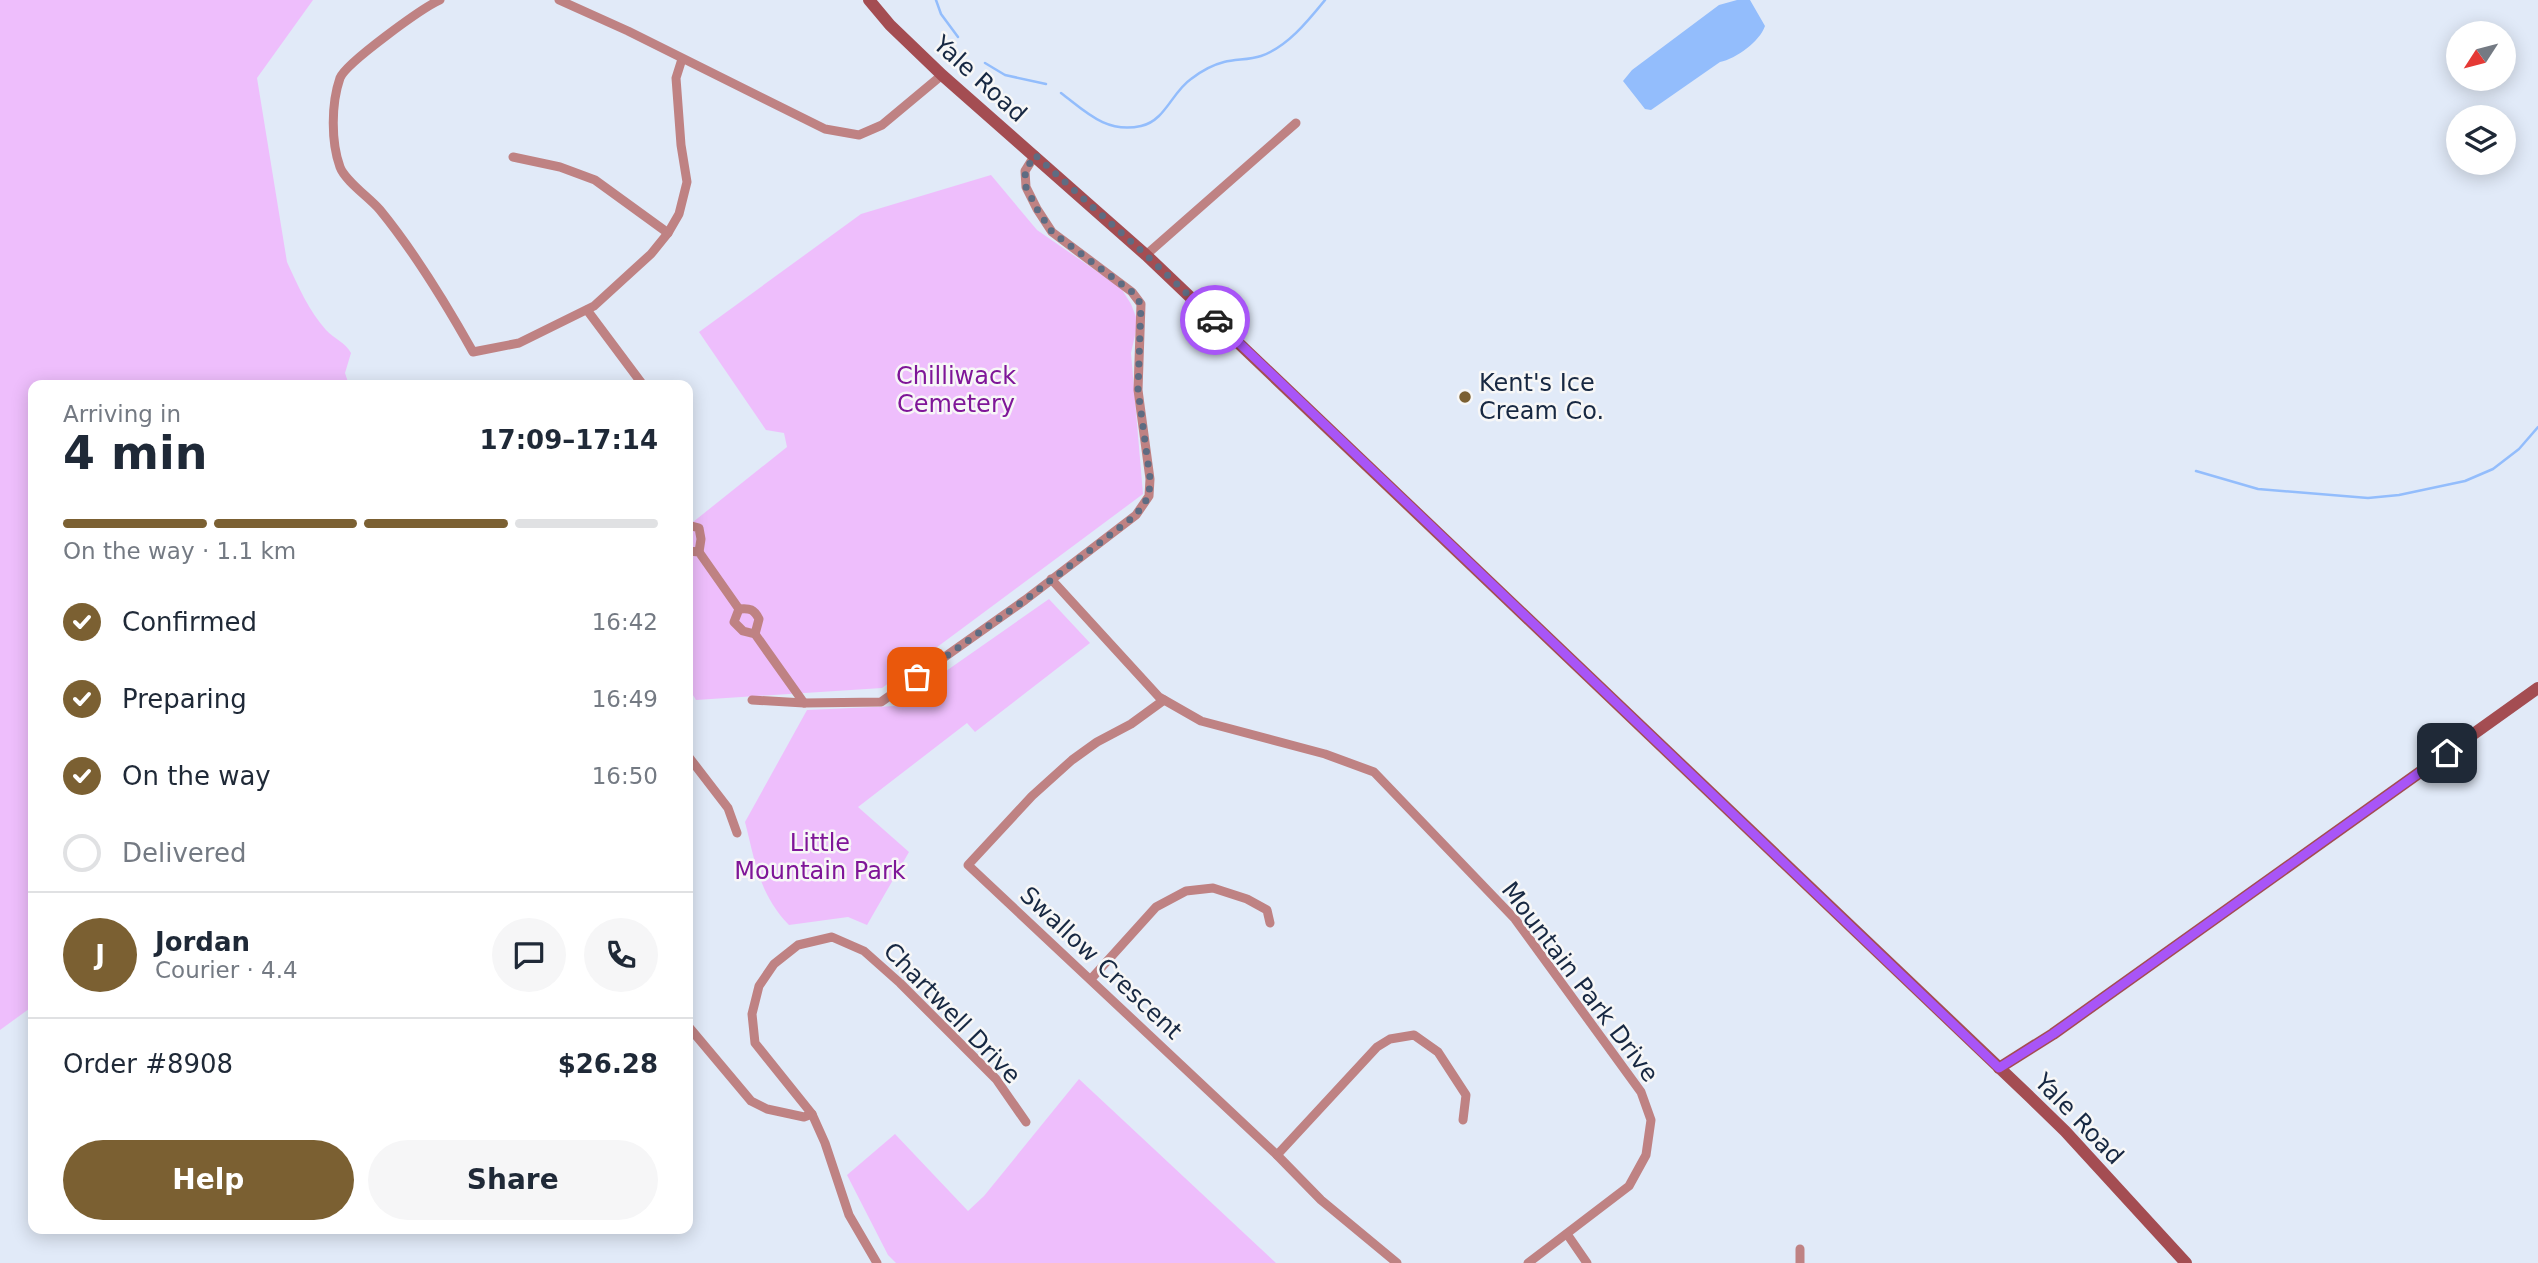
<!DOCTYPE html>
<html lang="en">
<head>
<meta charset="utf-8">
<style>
  body { margin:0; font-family:"DejaVu Sans",sans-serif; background:#f6f6f7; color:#1f2937; height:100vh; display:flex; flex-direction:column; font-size:26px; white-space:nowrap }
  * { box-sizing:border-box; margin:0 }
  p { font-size:23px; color:#747a83 }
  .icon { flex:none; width:38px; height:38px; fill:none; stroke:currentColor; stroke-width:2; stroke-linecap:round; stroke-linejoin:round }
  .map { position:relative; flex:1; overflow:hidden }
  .details { position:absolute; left:28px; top:380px; width:665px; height:854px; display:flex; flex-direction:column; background:#fff; border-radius:14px; box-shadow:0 4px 18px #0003 }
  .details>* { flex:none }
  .needle { width:46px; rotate:234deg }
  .buttons { position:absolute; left:2446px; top:21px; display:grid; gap:14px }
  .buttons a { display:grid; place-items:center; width:70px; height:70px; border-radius:50%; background:#fff; box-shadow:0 4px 18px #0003; font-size:35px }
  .pin { position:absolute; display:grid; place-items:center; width:60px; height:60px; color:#fff; margin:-30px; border-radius:14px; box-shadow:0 4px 10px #0006 }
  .courier { position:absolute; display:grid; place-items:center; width:70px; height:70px; margin:-35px; border:5px solid #a855f7; border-radius:50%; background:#fff; color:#222; box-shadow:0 2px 9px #0007 }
  .head em { font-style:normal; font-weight:600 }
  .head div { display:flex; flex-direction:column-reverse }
  .head { display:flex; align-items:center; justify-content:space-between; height:119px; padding:0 35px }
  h1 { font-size:46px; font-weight:600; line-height:52px }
  .bar { display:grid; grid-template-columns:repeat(4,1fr); gap:10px 7px; align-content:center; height:84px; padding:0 35px }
  .bar i { height:9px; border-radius:5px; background:#e0e1e3 }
  .bar .current { background:#7b6032 }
  .bar p { grid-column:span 4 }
  .line { display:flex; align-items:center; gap:18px; padding:0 35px; border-top:2px solid #e0e1e3 }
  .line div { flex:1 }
  .round { display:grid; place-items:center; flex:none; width:74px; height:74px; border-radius:37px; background:#f6f6f7 }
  ol { padding:0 35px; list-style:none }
  li { display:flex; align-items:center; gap:21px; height:77px }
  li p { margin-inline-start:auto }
  li .icon { padding:7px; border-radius:50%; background:#7b6032; color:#fff; stroke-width:4 }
  li:last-child { color:#747a83 }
  li i { width:38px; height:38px; border:4px solid #e0e1e3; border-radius:50% }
  .primary-button { display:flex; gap:14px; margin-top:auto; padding:14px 35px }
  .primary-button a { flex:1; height:80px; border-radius:42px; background:#7b6032; color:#fff; font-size:28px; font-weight:600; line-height:80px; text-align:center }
  .primary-button a+a { background:#f6f6f7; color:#1f2937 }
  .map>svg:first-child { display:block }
  .green { fill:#eebefc }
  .water { fill:#93bdfc }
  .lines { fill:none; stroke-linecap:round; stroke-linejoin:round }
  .stream { stroke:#93bdfc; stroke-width:2.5 }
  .street { stroke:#bf8283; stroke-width:9 }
  .secondary { stroke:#a44d52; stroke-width:12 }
  .done { stroke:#5e6c82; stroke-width:7; stroke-dasharray:0 12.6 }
  .route { stroke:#a855f7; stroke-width:9 }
  .poi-dot { fill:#7b6032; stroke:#f7f7f7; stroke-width:2.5 }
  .labels { text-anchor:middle; stroke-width:5; stroke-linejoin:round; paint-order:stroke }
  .street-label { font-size:24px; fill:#172842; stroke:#f7f7f7 }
  .park-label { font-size:24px; fill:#7f1698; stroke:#f7f7f7 }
  .poi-label { font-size:24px; fill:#172842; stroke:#f7f7f7; text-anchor:start }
</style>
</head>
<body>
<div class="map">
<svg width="2538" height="1263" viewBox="0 0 2538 1263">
  <rect width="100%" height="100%" fill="#e1eaf8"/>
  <g class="green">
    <path d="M 0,0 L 313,0 L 257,78 L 287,262 C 298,286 309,311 326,330 C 334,339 345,342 351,353 L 345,373 L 349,385 L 33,385 L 33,1006 L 0,1030 Z"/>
    <polygon points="991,175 1037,230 1121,288 1131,304 1138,322 1131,353 1143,494 882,688 696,700 688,687 688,526 787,447 784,433 766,430 699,332 861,214"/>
    <path d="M 1049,599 L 1090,643 L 975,732 L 967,723 L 858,807 L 909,852 L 867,925 L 848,917 L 789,925 C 759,894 755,861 745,822 L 807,710 L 896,706 Z"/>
    <polygon points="1079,1079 1276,1263 896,1263 888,1255 847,1175 895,1134 968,1211 984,1196"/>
  </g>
  <path class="water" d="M 1737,0 L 1750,0 L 1765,26 C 1760,41 1736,59 1720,62 L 1651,110 L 1645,109 L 1623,81 L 1632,70 L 1719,5 Z"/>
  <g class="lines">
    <g class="stream">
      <polyline points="936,0 941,14 958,37"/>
      <polyline points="985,63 1005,75 1046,84"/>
      <path d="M 1061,93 C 1085,111 1106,134 1141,126 C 1165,121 1172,92 1191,79 C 1200,72 1212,65 1224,62 C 1236,59 1249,60 1261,56 C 1287,47 1308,21 1325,0"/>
      <polyline points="2196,471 2258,489 2368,498 2399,495 2465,481 2493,469 2519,449 2538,427"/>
    </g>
    <g class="street">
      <path d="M 440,0 C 422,8 346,63 340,78 C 331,104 331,142 340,167 C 345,181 370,198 380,210 C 416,254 445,302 473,352 L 519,343 L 594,306 L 651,254 L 668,233 L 679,214 L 687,182 L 681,145 L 676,78 L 682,59"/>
      <polyline points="559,0 628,31 825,129 859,135 882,125 942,75"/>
      <polyline points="513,157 560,167 595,180 668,233"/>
      <polyline points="1146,255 1296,123"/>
      <polyline points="587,310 643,385"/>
      <polyline points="688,525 699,528 701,539 699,552"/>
      <polyline points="688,551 699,552 739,609"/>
      <polyline points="1051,579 1159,697 1201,721 1325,754 1374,772 1515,919 1641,1092 1651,1120 1646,1155 1629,1186 1528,1263"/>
      <polyline points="739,609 734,622 743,631 755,634 804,703"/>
      <path d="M 739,609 C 750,608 754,609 759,619 L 755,634"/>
      <polyline points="752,700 804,703 881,702 1025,600 1136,515 1149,496 1150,479 1138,390 1141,304 1132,292 1052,232 1037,209 1026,187 1025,171 1035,155"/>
      <polyline points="1164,700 1131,724 1097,742 1072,760 1032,796 968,865 1277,1155 1321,1200 1397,1263"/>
      <polyline points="688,756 728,808 737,833"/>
      <polyline points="1091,979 1156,907 1186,891 1213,888 1247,899 1267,910 1270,923"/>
      <polyline points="688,1026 751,1101 767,1109 804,1117 812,1114"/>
      <polyline points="1277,1155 1377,1047 1390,1039 1414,1035 1438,1052 1466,1095 1463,1120"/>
      <polyline points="1567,1234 1587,1263"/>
      <polyline points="1800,1249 1800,1263"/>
      <polyline points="877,1263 849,1215 825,1143 812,1114 755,1043 752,1014 759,986 774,964 798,945 832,937 864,951 900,983 996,1079 1026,1122"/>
    </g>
    <g class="secondary">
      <polyline points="869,0 890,25 942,75 1146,255 2030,1097 2065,1131 2186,1263"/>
      <polyline points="1999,1068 2053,1034 2538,688"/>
    </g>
  </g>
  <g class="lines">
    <polyline class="done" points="917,677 1025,600 1136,515 1149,496 1150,478 1138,390 1141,304 1132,292 1052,232 1037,209 1026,187 1025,171 1035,155 1146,255 1215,320"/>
    <polyline class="route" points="1215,320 1999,1068 2053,1034 2447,753"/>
  </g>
  <circle class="poi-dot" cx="1465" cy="397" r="7"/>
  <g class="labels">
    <g class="street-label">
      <text transform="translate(980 79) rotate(42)" y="8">Yale Road</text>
      <text transform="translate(1101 963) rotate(43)" y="8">Swallow Crescent</text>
      <text transform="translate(1580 982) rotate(53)" y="8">Mountain Park Drive</text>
      <text transform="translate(952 1013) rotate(46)" y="8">Chartwell Drive</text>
      <text transform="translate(2079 1119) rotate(46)" y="8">Yale Road</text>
    </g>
    <g class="park-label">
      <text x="956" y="384">Chilliwack<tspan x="956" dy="28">Cemetery</tspan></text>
      <text x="820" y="851">Little<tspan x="820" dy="28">Mountain Park</tspan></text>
    </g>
    <g class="poi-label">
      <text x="1479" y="391">Kent's Ice<tspan x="1479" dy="28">Cream Co.</tspan></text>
    </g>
  </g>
</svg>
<div class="buttons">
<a><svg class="needle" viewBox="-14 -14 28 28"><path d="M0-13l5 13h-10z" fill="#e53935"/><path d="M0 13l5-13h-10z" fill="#747a83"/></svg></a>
<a><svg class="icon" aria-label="layers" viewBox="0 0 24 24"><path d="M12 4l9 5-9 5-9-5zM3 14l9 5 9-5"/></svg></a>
</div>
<div class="pin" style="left:917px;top:677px;background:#ea580c"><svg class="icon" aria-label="bag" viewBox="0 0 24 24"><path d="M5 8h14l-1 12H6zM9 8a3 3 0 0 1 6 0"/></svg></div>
<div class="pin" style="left:2447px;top:753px;background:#1f2937"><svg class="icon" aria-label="home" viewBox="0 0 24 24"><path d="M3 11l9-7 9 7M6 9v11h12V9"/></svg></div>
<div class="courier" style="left:1215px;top:320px"><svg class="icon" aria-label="car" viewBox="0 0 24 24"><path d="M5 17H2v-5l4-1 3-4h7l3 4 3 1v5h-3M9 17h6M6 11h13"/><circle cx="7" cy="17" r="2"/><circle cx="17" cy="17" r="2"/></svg></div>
<section class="details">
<div class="head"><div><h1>4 min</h1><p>Arriving in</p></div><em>17:09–17:14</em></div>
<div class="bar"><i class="current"></i><i class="current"></i><i class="current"></i><i></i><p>On the way · 1.1 km</p></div>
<ol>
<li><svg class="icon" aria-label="check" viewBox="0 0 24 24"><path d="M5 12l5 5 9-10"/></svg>Confirmed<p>16:42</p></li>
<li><svg class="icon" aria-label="check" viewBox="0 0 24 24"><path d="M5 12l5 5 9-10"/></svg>Preparing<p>16:49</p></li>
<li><svg class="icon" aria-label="check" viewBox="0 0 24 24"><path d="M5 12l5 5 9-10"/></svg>On the way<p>16:50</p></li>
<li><i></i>Delivered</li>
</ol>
<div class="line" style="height:126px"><b class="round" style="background:#7b6032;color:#fff">J</b><div><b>Jordan</b><p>Courier · 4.4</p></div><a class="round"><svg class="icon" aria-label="chat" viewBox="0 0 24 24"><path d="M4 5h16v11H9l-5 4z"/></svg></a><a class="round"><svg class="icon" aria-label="phone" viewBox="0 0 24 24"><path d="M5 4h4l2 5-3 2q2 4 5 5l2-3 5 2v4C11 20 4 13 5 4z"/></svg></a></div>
<div class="line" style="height:91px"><div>Order #8908</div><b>$26.28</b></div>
<div class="primary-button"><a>Help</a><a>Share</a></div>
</section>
</div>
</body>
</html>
